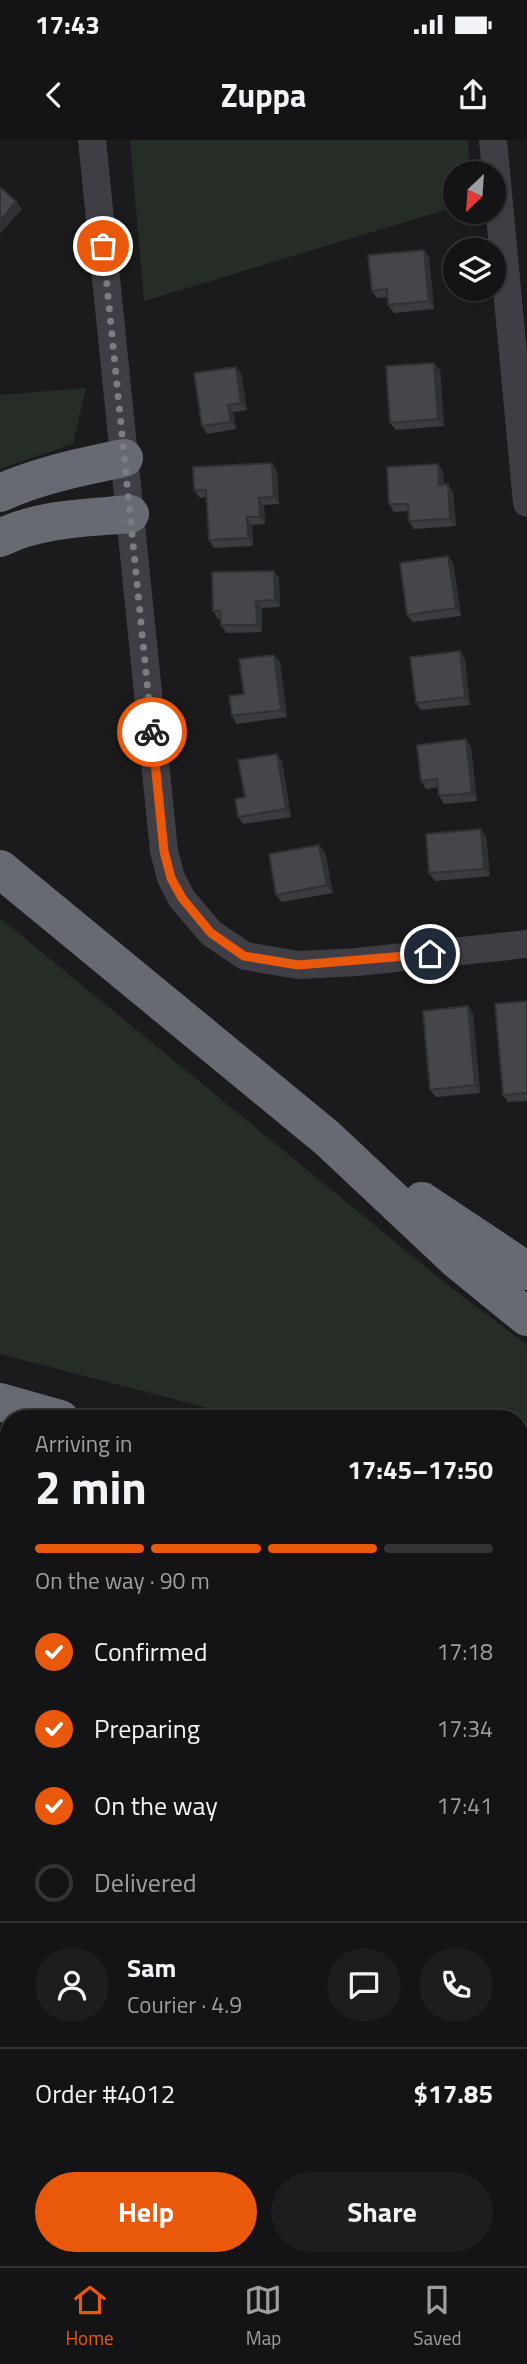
<!DOCTYPE html>
<html lang="en">
<head>
<meta charset="utf-8">
<style>
  body { margin:0; font-family:"Titillium Web",sans-serif; background:#1d1d1f; color:#f1f3f6; height:100vh; display:flex; flex-direction:column; font-size:26px; white-space:nowrap }
  * { box-sizing:border-box; margin:0 }
  p { font-size:23px; color:#9d9ea1 }
  .icon { flex:none; width:38px; height:38px; fill:none; stroke:currentColor; stroke-width:2; stroke-linecap:round; stroke-linejoin:round }
  .map { position:relative; flex:1; overflow:hidden }
  .side { position:absolute; left:0px; top:1270px; width:528px; height:856px; display:flex; flex-direction:column; background:#141416; border-radius:28px 28px 0 0; box-shadow:0 2px 5px #0004,0 0 0 2px #333335 }
  .side>* { flex:none }
  .needle { width:46px; rotate:205deg }
  .buttons { position:absolute; left:443px; top:21px; display:grid; gap:14px }
  .buttons a { display:grid; place-items:center; width:63px; height:63px; border-radius:50%; background:#141416; box-shadow:0 2px 5px #0004,0 0 0 2px #333335; font-size:35px }
  .pin { position:absolute; display:grid; place-items:center; width:60px; height:60px; color:#fff; margin:-30px; border:4px solid #fff; border-radius:50%; box-shadow:0 2px 7px #0007 }
  .courier { position:absolute; display:grid; place-items:center; width:70px; height:70px; margin:-35px; border:5px solid #ea580c; border-radius:50%; background:#fff; color:#222; box-shadow:0 2px 9px #0007 }
  .summary em { font-style:normal; font-weight:700 }
  .summary div { display:flex; flex-direction:column-reverse }
  .summary { display:flex; align-items:center; justify-content:space-between; height:119px; padding:0 35px }
  h1 { font-size:46px; font-weight:700; line-height:52px }
  .bar { display:grid; grid-template-columns:repeat(4,1fr); gap:10px 7px; align-content:center; height:84px; padding:0 35px }
  .bar i { height:9px; border-radius:5px; background:#333335 }
  .bar .current { background:#ea580c }
  .bar p { grid-column:span 4 }
  .line { display:flex; align-items:center; gap:18px; padding:0 35px; border-top:2px solid #333335 }
  .line div { flex:1 }
  .round { display:grid; place-items:center; flex:none; width:74px; height:74px; border-radius:37px; background:#1d1d1f }
  ol { padding:0 35px; list-style:none }
  li { display:flex; align-items:center; gap:21px; height:77px }
  li p { margin-inline-start:auto }
  li .icon { padding:7px; border-radius:50%; background:#ea580c; color:#fff; stroke-width:4 }
  li:last-child { color:#9d9ea1 }
  li i { width:38px; height:38px; border:4px solid #333335; border-radius:50% }
  .cta { display:flex; gap:14px; margin-top:auto; padding:14px 35px }
  .cta a { flex:1; height:80px; border-radius:42px; background:#ea580c; color:#fff; font-size:28px; font-weight:700; line-height:80px; text-align:center }
  .cta a+a { background:#1d1d1f; color:#f1f3f6 }
  .status { display:flex; justify-content:space-between; align-items:center; height:49px; padding:0 35px; background:#141416; direction:ltr }
  .status svg { height:19px; fill:currentColor }
  header { display:flex; justify-content:space-between; align-items:center; height:91px; padding:0 35px; background:#141416; font-size:32px; font-weight:700 }
  .menu { display:flex; justify-content:space-around; align-items:center; height:98px; border-top:2px solid #333335; background:#141416; font-size:19px; color:#9d9ea1 }
  .menu a { display:grid; justify-items:center; gap:4px }
  .menu .current { color:#ea580c }
  .map>svg:first-child { display:block }
  .built { fill:#27272a }
  .green { fill:#252d26 }
  .lines { fill:none; stroke-linecap:round; stroke-linejoin:round }
  .lane { stroke:#3e3e44; stroke-width:14 }
  .street { stroke:#3e3e44; stroke-width:28 }
  .highway { stroke:#686a73; stroke-width:38 }
  .wall { fill:#3b3c40 }
  .shaded-wall { fill:#303134 }
  .building { fill:#45464a; stroke:#303134; stroke-width:2 }
  .done { stroke:#7b7c84; stroke-width:7; stroke-dasharray:0 12.6 }
  .route { stroke:#ea580c; stroke-width:9 }
</style>
</head>
<body>
<div class="status"><b>17:43</b><svg viewBox="0 0 49 12"><path d="M0 12V9h3v3zM5 12V6h3v6zM10 12V3h3v9zM15 12V0h3v12zM26 1h20v11H26zM47 4h2v5h-2z"/></svg></div>
<header><svg class="icon" aria-label="back" viewBox="0 0 24 24"><path d="M15 5l-7 7 7 7"/></svg>Zuppa<svg class="icon" aria-label="share" viewBox="0 0 24 24"><path d="M12 15V3M7 8l5-5 5 5M5 13v7h14v-7"/></svg></header>
<div class="map">
<svg width="527" height="2126" viewBox="0 0 527 2126">
  <rect width="100%" height="100%" fill="#1b1b1d"/>
  <polygon class="built" points="0,1650 9,1650 9,2118 520,2118 520,1682 527,1682 527,2126 0,2126"/>
  <g class="green">
    <polygon points="130,0 468,0 470,33 455,33 455,67 144,161"/>
    <polygon points="86,248 73,304 0,329 0,255"/>
    <polygon points="0,778 444,1142 527,1205 527,1343 520,1342 520,1279 250,1279 0,1214"/>
  </g>
  <g class="lines">
    <g class="lane">
      <polyline points="0,1555 9,1554"/>
      <polyline points="520,1807 527,1806"/>
      <polyline points="0,1862 9,1861"/>
      <polyline points="208,2118 209,2126"/>
      <polyline points="285,2118 286,2126"/>
    </g>
    <g class="street">
      <polyline points="92,0 164,711 171,738 182,759 211,793 245,816 298,825 357,822 527,804"/>
      <polyline points="493,0 527,363"/>
    </g>
    <g class="highway">
      <path d="M 0,353 C 40,335 81,327 124,318"/>
      <path d="M 0,398 C 40,378 87,378 130,374"/>
      <polyline points="0,729 327,998 457,1120 527,1177"/>
      <polyline points="422,1061 527,1131"/>
      <polyline points="0,1262 60,1279"/>
      <polyline points="0,1341 9,1343"/>
      <polyline points="520,1395 527,1396"/>
      <polyline points="0,1438 9,1441"/>
      <polyline points="520,1472 527,1473"/>
      <polyline points="0,1528 9,1529"/>
      <polyline points="520,1584 527,1585"/>
    </g>
  </g>
  <g class="wall">
    <polygon points="424,110 429,117 434,169 394,173 388,165 388,157 377,158 372,151"/>
    <polygon points="434,223 440,230 444,286 396,290 390,283"/>
    <polygon points="236,227 241,234 247,270 233,272 236,289 207,294 202,286"/>
    <polygon points="438,324 443,331 444,345 448,344 453,352 456,386 414,389 409,381 409,371 394,372 389,364"/>
    <polygon points="277,331 279,364 264,365 265,384 252,385 253,406 214,408 209,400 206,357 200,358 194,350"/>
    <polygon points="448,416 453,423 461,476 413,482 407,475"/>
    <polygon points="274,431 279,438 280,467 262,468 262,492 226,493 221,485 221,479 218,479 213,471"/>
    <polygon points="460,511 465,519 470,565 421,570 416,563"/>
    <polygon points="274,515 280,522 287,577 237,584 232,576 244,554"/>
    <polygon points="471,607 477,661 444,664 439,656 438,647 426,649 421,641"/>
    <polygon points="282,621 291,677 243,684 238,677 245,657"/>
    <polygon points="481,689 486,697 490,736 435,741 429,733"/>
    <polygon points="325,712 333,753 282,762 276,755"/>
    <polygon points="527,861 527,961 508,962 503,955"/>
    <polygon points="468,866 473,874 480,953 436,957 430,950"/>
  </g>
  <g class="shaded-wall">
    <polygon points="16,61 22,69 0,94 0,81"/>
    <polygon points="424,110 429,117 434,169 429,161"/>
    <polygon points="434,223 440,230 444,286 438,279"/>
    <polygon points="236,227 241,234 247,270 241,263"/>
    <polygon points="228,265 233,272 236,289 231,282"/>
    <polygon points="272,323 277,331 279,364 274,357"/>
    <polygon points="438,324 443,331 444,352 439,345"/>
    <polygon points="448,344 453,352 456,386 450,379"/>
    <polygon points="259,358 264,365 265,384 260,377"/>
    <polygon points="247,377 252,385 253,406 248,398"/>
    <polygon points="448,416 453,423 461,476 456,468"/>
    <polygon points="274,431 279,438 280,467 275,460"/>
    <polygon points="256,461 262,468 262,492 257,485"/>
    <polygon points="460,511 465,519 470,565 465,557"/>
    <polygon points="274,515 280,522 287,577 281,570"/>
    <polygon points="466,599 471,607 477,661 472,653"/>
    <polygon points="277,614 282,621 291,677 286,669"/>
    <polygon points="481,689 486,697 490,736 484,729"/>
    <polygon points="319,705 325,712 333,753 327,745"/>
    <polygon points="468,866 473,874 480,953 475,945"/>
  </g>
  <g class="building">
    <polygon points="0,47 16,61 0,81"/>
    <polygon points="424,110 429,161 388,165 387,149 372,151 368,115"/>
    <polygon points="434,223 438,279 390,283 386,226"/>
    <polygon points="236,227 241,263 228,265 231,282 202,286 194,233"/>
    <polygon points="272,323 274,357 259,358 260,377 247,377 248,398 209,400 206,350 194,350 193,327"/>
    <polygon points="438,324 439,345 448,344 450,379 409,381 408,364 389,364 387,327"/>
    <polygon points="448,416 456,468 407,475 400,423"/>
    <polygon points="274,431 275,460 256,461 257,485 221,485 220,471 213,471 212,432"/>
    <polygon points="460,511 465,557 416,563 410,517"/>
    <polygon points="274,515 281,570 232,576 229,556 244,554 239,519"/>
    <polygon points="466,599 472,653 439,656 437,639 421,641 417,605"/>
    <polygon points="277,614 286,669 238,677 235,659 245,657 238,620"/>
    <polygon points="481,689 484,729 429,733 426,694"/>
    <polygon points="319,705 327,745 276,755 269,714"/>
    <polygon points="527,861 527,953 503,955 495,864"/>
    <polygon points="468,866 475,945 430,950 423,871"/>
  </g>
  <g class="lines">
    <polyline class="done" points="103,106 152,592"/>
    <polyline class="route" points="152,592 164,711 171,738 182,758 211,793 244,816 298,825 430,814"/>
  </g>
</svg>
<div class="buttons">
<a><svg class="needle" viewBox="-14 -14 28 28"><path d="M0-13l5 13h-10z" fill="#e53935"/><path d="M0 13l5-13h-10z" fill="#9d9ea1"/></svg></a>
<a><svg class="icon" aria-label="layers" viewBox="0 0 24 24"><path d="M12 4l9 5-9 5-9-5zM3 14l9 5 9-5"/></svg></a>
</div>
<div class="pin" style="left:103px;top:106px;background:#ea580c"><svg class="icon" aria-label="bag" viewBox="0 0 24 24"><path d="M5 8h14l-1 12H6zM9 8a3 3 0 0 1 6 0"/></svg></div>
<div class="pin" style="left:430px;top:814px;background:#1f2937"><svg class="icon" aria-label="home" viewBox="0 0 24 24"><path d="M3 11l9-7 9 7M6 9v11h12V9"/></svg></div>
<div class="courier" style="left:152px;top:592px"><svg class="icon" aria-label="bike" viewBox="0 0 24 24"><circle cx="6" cy="16" r="4"/><circle cx="18" cy="16" r="4"/><path d="M6 16l4-8h5l3 8M10 8l3 8H6M13 5h3"/></svg></div>
<section class="side">
<div class="summary"><div><h1>2 min</h1><p>Arriving in</p></div><em>17:45–17:50</em></div>
<div class="bar"><i class="current"></i><i class="current"></i><i class="current"></i><i></i><p>On the way · 90 m</p></div>
<ol>
<li><svg class="icon" aria-label="check" viewBox="0 0 24 24"><path d="M5 12l5 5 9-10"/></svg>Confirmed<p>17:18</p></li>
<li><svg class="icon" aria-label="check" viewBox="0 0 24 24"><path d="M5 12l5 5 9-10"/></svg>Preparing<p>17:34</p></li>
<li><svg class="icon" aria-label="check" viewBox="0 0 24 24"><path d="M5 12l5 5 9-10"/></svg>On the way<p>17:41</p></li>
<li><i></i>Delivered</li>
</ol>
<div class="line" style="height:126px"><a class="round"><svg class="icon" aria-label="person" viewBox="0 0 24 24"><circle cx="12" cy="8" r="4"/><path d="M4 21q1-7 8-7t8 7"/></svg></a><div><b>Sam</b><p>Courier · 4.9</p></div><a class="round"><svg class="icon" aria-label="chat" viewBox="0 0 24 24"><path d="M4 5h16v11H9l-5 4z"/></svg></a><a class="round"><svg class="icon" aria-label="phone" viewBox="0 0 24 24"><path d="M5 4h4l2 5-3 2q2 4 5 5l2-3 5 2v4C11 20 4 13 5 4z"/></svg></a></div>
<div class="line" style="height:91px"><div>Order #4012</div><b>$17.85</b></div>
<div class="cta"><a>Help</a><a>Share</a></div>
</section>
</div>
<nav class="menu">
<a class="current"><svg class="icon" aria-label="home" viewBox="0 0 24 24"><path d="M3 11l9-7 9 7M6 9v11h12V9"/></svg>Home</a>
<a><svg class="icon" aria-label="map" viewBox="0 0 24 24"><path d="M3 6l6-2 6 2 6-2v14l-6 2-6-2-6 2zM9 4v14M15 6v14"/></svg>Map</a>
<a><svg class="icon" aria-label="saved" viewBox="0 0 24 24"><path d="M7 4h10v16l-5-4-5 4z"/></svg>Saved</a>
</nav>
</body>
</html>
